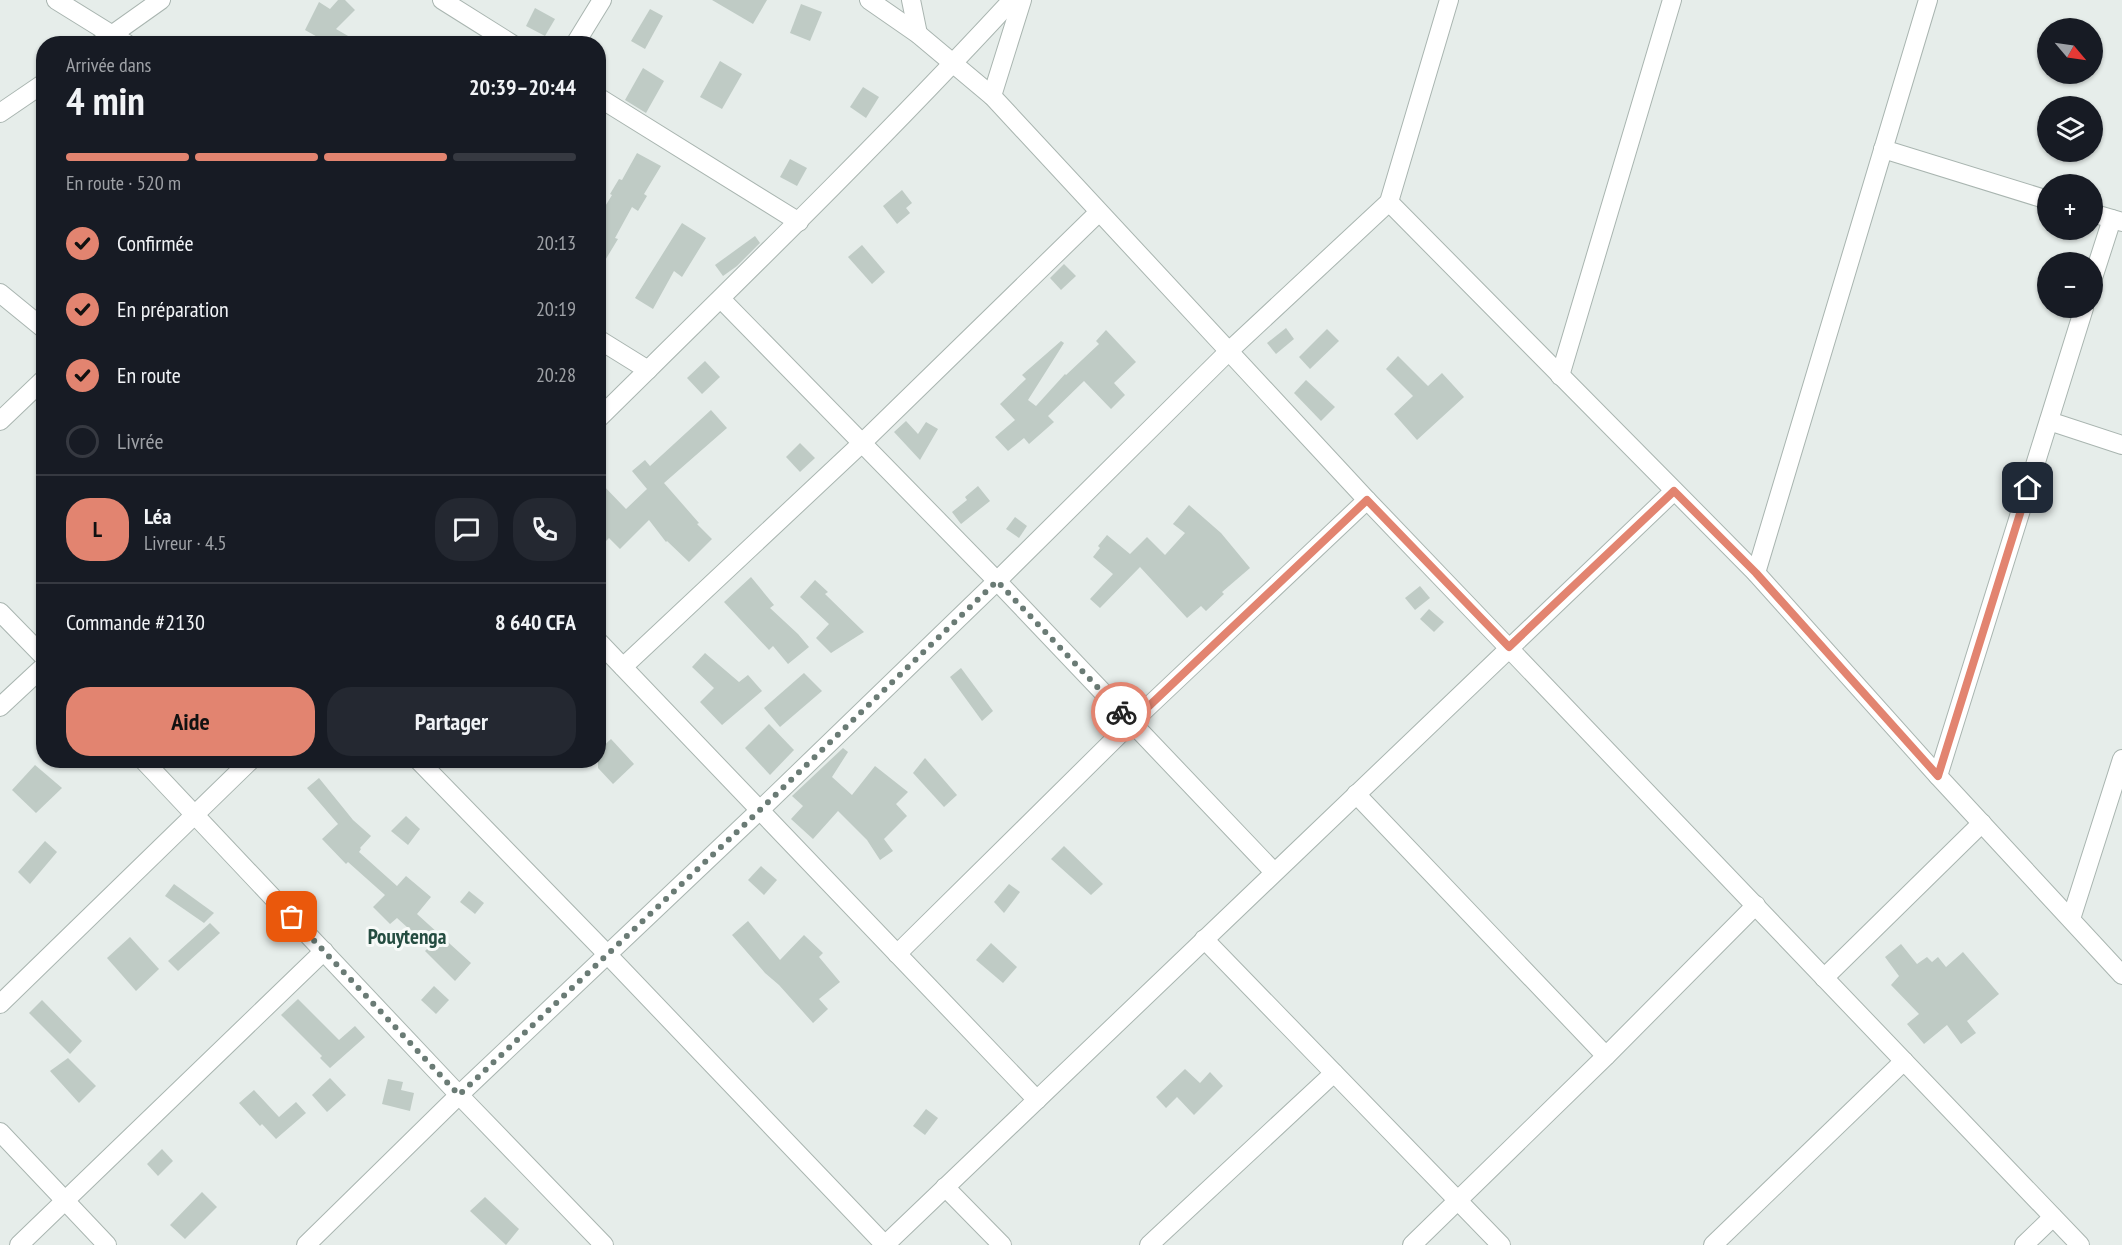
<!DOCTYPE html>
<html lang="fr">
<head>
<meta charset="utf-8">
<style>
  body { margin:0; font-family:"PT Sans Narrow",sans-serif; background:#242831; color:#f1f3f6; height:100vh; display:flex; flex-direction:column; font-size:22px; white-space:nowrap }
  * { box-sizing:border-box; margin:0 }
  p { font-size:20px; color:#9ea1a6 }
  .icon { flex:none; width:33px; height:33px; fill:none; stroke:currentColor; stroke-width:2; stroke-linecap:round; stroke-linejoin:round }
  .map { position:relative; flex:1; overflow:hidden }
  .panel { position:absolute; left:36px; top:36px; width:570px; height:732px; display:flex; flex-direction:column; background:#171b24; border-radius:24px; box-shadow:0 2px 4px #0004 }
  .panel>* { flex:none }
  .needle { width:39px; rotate:119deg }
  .controls { position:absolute; left:2037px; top:18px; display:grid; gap:12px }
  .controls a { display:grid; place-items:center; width:66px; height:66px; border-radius:50%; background:#171b24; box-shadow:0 2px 4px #0004; font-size:30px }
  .pin { position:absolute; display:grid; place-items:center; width:51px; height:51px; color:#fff; margin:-26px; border-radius:12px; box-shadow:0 3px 9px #0006 }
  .courier { position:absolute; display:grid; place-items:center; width:60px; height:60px; margin:-30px; border:4px solid #e28470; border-radius:50%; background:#fff; color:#222; box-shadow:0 2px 8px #0007 }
  .overview em { font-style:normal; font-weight:600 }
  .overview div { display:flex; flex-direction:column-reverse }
  .overview { display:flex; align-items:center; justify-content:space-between; height:102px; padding:0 30px }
  h1 { font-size:39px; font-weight:600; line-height:45px }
  .bar { display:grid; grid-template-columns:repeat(4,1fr); gap:9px 6px; align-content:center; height:72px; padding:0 30px }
  .bar i { height:8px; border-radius:4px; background:#363941 }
  .bar .current { background:#e28470 }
  .bar p { grid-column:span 4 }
  .line { display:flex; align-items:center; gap:15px; padding:0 30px; border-top:2px solid #363941 }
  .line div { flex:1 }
  .round { display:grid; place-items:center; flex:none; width:63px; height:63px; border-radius:24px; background:#242831 }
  ol { padding:0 30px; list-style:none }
  li { display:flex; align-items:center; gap:18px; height:66px }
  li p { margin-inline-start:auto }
  li .icon { padding:6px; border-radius:50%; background:#e28470; color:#111; stroke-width:4 }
  li:last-child { color:#9ea1a6 }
  li i { width:33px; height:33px; border:3px solid #363941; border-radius:50% }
  .action { display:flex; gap:12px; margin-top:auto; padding:12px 30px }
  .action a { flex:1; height:69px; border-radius:24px; background:#e28470; color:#111; font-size:24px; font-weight:600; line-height:69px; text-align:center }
  .action a+a { background:#242831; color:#f1f3f6 }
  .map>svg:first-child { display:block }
  .building { fill:#bfcbc5 }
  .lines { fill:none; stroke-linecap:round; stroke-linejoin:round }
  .minor-casing { stroke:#a9b5b0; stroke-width:20 }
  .minor { stroke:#fff; stroke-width:18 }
  .done { stroke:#6a7b75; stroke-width:6; stroke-dasharray:0 10.8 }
  .route { stroke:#e28470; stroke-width:8 }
  .labels { text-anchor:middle; stroke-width:6; stroke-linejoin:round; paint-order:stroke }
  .district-label { font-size:21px; font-weight:bold; fill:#254d41; stroke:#f7faf8 }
</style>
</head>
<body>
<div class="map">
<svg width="2122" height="1245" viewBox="0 0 2122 1245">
  <rect width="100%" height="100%" fill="#e6edea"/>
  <g class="building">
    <polygon points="338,0 345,0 355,10 336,29 362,44 330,44 305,30 319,2 330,9"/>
    <polygon points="712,0 767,0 753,24"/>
    <polygon points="801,4 822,12 810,41 790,33"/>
    <polygon points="535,8 555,19 545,36 526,26"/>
    <polygon points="650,9 663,16 645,49 631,41"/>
    <polygon points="720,61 742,74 722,109 700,97"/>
    <polygon points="643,68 664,81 646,113 625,100"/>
    <polygon points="863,87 879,97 866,118 850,107"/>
    <polygon points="637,153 661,166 644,194 647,196 638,211 632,207 615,238 618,239 598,272 598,218 612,195 610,194 619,179 622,180"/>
    <polygon points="790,159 807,168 797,186 780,177"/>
    <polygon points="902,190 912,203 906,208 910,213 897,224 883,206"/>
    <polygon points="682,223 706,238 682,277 674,271 653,309 635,298"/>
    <polygon points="755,236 760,243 737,266 723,276 715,265"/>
    <polygon points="862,245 885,272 872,284 848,257"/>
    <polygon points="1064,264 1076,276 1061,290 1050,278"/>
    <polygon points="1286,328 1294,339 1276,354 1267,343"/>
    <polygon points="1327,329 1339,341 1310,369 1299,357"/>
    <polygon points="1106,330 1136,362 1114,383 1125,395 1111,409 1084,381 1048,416 1054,422 1029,444 1024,438 1008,451 995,437 1015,420 1000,404 1026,379 1022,375 1061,341 1064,343 1028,400 1036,406 1065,374 1066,375 1099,344 1096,341"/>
    <polygon points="1398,356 1428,386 1442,373 1464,397 1417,440 1394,414 1413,396 1386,369"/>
    <polygon points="705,361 720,377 702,394 687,378"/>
    <polygon points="1306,380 1335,407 1321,421 1294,393"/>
    <polygon points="711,410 727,428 664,483 699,523 697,524 712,539 689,562 667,541 666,542 649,520 620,549 609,538 598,549 598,480 626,509 647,489 632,471 645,460 650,466"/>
    <polygon points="906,421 918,434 926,422 938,429 920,460 894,432"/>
    <polygon points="800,443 815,458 800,472 786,457"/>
    <polygon points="978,486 990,501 961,524 952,512 967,500 965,497"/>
    <polygon points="1189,505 1221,533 1250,568 1222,592 1224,594 1206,611 1201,606 1187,618 1140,567 1100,608 1090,599 1113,574 1093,557 1100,548 1098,546 1107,535 1130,554 1147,537 1165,555 1185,533 1173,524"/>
    <polygon points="1015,517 1027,526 1019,538 1006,529"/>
    <polygon points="751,577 774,605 770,608 798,634 809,647 788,664 773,646 769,650 724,602"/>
    <polygon points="815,580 828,592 825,594 864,632 831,653 816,638 829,624 800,597"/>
    <polygon points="1420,586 1430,598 1415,610 1405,598"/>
    <polygon points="1429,609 1444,622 1434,632 1420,619"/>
    <polygon points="705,653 739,682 748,675 762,691 722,725 700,702 714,688 692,667"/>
    <polygon points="961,668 993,711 982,721 950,677"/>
    <polygon points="804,673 822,691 780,727 764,708"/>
    <polygon points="769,724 794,750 770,775 745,748"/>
    <polygon points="611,739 634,764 613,784 598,768 598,751"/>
    <polygon points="843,748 848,752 832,777 852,795 875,766 908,792 896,804 907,816 884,839 893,851 880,860 867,840 838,811 813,839 791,819 803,806 792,796"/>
    <polygon points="925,758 957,795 944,807 913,773"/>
    <polygon points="35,765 62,788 36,813 12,790"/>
    <polygon points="319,778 353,820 371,836 360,848 361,849 359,852 397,886 406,876 431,897 417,914 471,963 455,981 425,951 429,947 397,918 390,924 373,907 385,895 348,862 346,864 322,839 338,824 307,788"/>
    <polygon points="406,816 420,829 408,845 391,831"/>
    <polygon points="45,841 57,852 30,884 18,872"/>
    <polygon points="1064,846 1103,884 1091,895 1051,859"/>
    <polygon points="761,866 777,880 764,895 748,880"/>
    <polygon points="174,884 214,913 204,923 165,896"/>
    <polygon points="1009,884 1020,892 1004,913 994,902"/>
    <polygon points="469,891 484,903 475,914 460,902"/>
    <polygon points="748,921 780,960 804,935 823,953 819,957 840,982 819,999 828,1009 813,1023 779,985 765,973 732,935"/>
    <polygon points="210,923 220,933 178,971 168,961"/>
    <polygon points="130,937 159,969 136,991 107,958"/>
    <polygon points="991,943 1017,967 1003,983 976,960"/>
    <polygon points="1901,944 1917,964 1927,957 1932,962 1938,957 1946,967 1963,952 1999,994 1967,1021 1976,1033 1961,1044 1947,1025 1924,1044 1907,1024 1919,1014 1891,985 1899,976 1885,957"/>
    <polygon points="434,986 449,1000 436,1014 421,1000"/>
    <polygon points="298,999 339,1040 355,1026 365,1037 330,1068 320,1058 322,1056 281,1015"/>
    <polygon points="42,1000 82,1041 70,1054 29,1013"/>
    <polygon points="68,1058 96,1086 79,1103 50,1071"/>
    <polygon points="1185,1069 1200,1083 1210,1072 1223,1086 1194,1115 1177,1097 1166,1108 1156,1097"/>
    <polygon points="330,1078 346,1095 327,1112 312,1095"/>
    <polygon points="388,1079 403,1082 401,1090 414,1093 410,1111 382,1104"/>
    <polygon points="254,1090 279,1117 296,1102 306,1113 276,1139 262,1124 260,1126 239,1103"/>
    <polygon points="926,1109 938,1118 925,1135 913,1126"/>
    <polygon points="162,1149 173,1161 158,1176 147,1164"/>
    <polygon points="202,1192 217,1207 185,1239 170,1225"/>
    <polygon points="485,1197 519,1229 506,1245 470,1211"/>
  </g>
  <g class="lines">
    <defs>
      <g id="minor">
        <polyline points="56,0 127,44"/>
        <polyline points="442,0 512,44"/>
        <polyline points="869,0 918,34 992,96 1367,500 2080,1245"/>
        <polyline points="911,0 918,34"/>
        <polyline points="99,44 161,0"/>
        <polyline points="575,44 602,0"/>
        <polyline points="992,96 1022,0"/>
        <polyline points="598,97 799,222"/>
        <polyline points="0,113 44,83"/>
        <polyline points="1883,149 2048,200"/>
        <polyline points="1389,202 1756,573 1938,776 2122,975"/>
        <polyline points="2092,213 2122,222"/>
        <polyline points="2092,281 2112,219"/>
        <polyline points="0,293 44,329"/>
        <polyline points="721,299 997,581 1274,872"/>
        <polyline points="598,339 648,370"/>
        <polyline points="1560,376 1672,0"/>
        <path d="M 598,419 C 738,281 879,144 1012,0"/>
        <polyline points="0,421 44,379"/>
        <polyline points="2049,421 2122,445"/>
        <polyline points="1756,573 1928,0"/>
        <polyline points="0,612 44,657"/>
        <polyline points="598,641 1037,1100"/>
        <polyline points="623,667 862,443 1099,212"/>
        <polyline points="0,707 44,666"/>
        <polyline points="143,760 459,1095 604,1245"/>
        <polyline points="418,760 607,954 885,1245"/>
        <polyline points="1938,776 2084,308"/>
        <polyline points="1356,794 1606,1056"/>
        <polyline points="2071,919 2122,759"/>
        <polyline points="1204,939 1501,1245"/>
        <polyline points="897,954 1131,723 1367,500"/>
        <polyline points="1824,978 1982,823"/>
        <polyline points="0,1004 251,760"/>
        <polyline points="0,1132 107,1245"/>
        <polyline points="945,1187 1002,1245"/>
        <polyline points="19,1245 324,951"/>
        <polyline points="306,1245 459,1095 760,810 997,581 1229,351 1389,202 1449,0"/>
        <polyline points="885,1245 1674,491"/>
        <polyline points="1149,1245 1334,1073"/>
        <polyline points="1412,1245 1606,1056 1756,905"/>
        <polyline points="1713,1245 1904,1061"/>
        <polyline points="2024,1245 2053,1217"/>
      </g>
    </defs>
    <use href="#minor" class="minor-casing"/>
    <use href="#minor" class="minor"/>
  </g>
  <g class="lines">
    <polyline class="done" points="292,917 459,1095 760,810 997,581 1121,712"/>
    <polyline class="route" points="1121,712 1131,723 1367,500 1509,647 1674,491 1756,573 1938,776 2028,488"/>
  </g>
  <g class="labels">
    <g class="district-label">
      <text x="407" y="944">Pouytenga</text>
    </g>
  </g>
</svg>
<div class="controls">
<a><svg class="needle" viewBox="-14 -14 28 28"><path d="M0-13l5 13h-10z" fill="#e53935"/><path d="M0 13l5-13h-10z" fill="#9ea1a6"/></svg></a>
<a><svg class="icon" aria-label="layers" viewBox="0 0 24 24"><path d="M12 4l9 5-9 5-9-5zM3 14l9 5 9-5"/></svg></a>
<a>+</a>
<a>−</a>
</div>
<div class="pin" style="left:292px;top:917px;background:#ea580c"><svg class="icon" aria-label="bag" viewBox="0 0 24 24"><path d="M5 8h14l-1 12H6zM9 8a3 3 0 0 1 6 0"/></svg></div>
<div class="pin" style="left:2028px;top:488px;background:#1f2937"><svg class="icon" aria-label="home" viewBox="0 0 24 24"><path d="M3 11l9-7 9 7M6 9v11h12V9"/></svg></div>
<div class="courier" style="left:1121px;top:712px"><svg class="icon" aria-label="bike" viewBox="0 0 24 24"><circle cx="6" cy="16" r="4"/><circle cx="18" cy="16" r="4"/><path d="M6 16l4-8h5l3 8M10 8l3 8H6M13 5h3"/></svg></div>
<section class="panel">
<div class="overview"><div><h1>4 min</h1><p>Arrivée dans</p></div><em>20:39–20:44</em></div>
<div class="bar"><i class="current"></i><i class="current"></i><i class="current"></i><i></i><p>En route · 520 m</p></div>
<ol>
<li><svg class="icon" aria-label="check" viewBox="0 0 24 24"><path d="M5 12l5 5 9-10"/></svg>Confirmée<p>20:13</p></li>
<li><svg class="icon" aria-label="check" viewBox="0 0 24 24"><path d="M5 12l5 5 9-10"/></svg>En préparation<p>20:19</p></li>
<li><svg class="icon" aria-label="check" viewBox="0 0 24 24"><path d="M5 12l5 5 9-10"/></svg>En route<p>20:28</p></li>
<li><i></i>Livrée</li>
</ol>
<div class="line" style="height:108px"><b class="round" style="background:#e28470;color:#111">L</b><div><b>Léa</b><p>Livreur · 4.5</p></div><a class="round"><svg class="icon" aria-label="chat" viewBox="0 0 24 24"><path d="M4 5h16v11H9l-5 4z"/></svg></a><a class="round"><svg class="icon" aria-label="phone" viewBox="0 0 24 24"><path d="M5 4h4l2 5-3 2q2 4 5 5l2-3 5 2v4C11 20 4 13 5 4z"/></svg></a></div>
<div class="line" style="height:78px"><div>Commande #2130</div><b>8 640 CFA</b></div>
<div class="action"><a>Aide</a><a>Partager</a></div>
</section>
</div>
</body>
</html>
